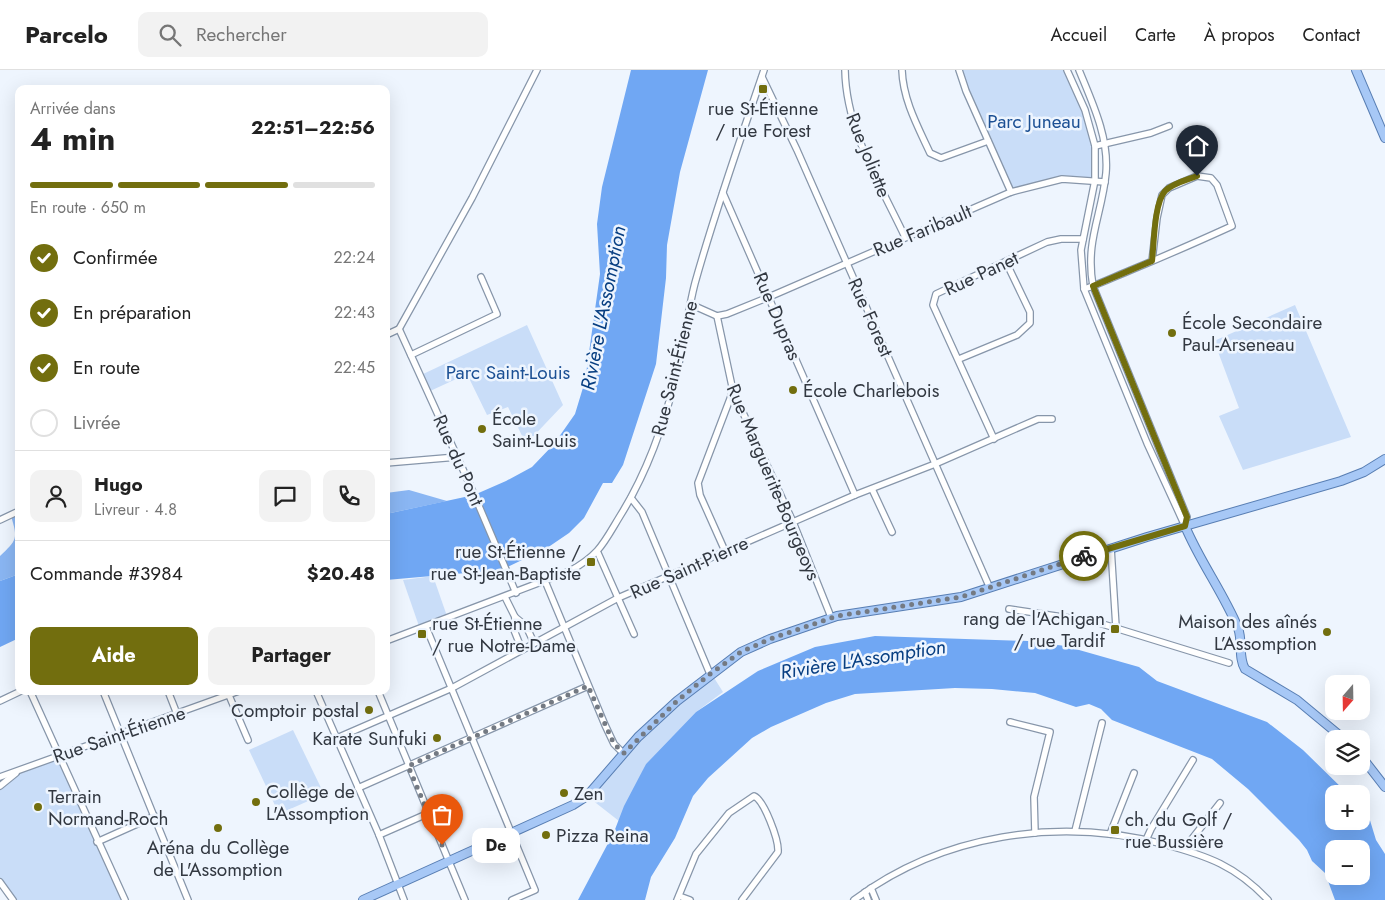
<!DOCTYPE html>
<html lang="fr">
<head>
<meta charset="utf-8">
<style>
  body { margin:0; font-family:Jost,sans-serif; background:#f2f2f2; color:#222; height:100vh; display:flex; flex-direction:column; font-size:19px; white-space:nowrap }
  * { box-sizing:border-box; margin:0 }
  p { font-size:16px; color:#767676 }
  .icon { flex:none; width:28px; height:28px; fill:none; stroke:currentColor; stroke-width:2; stroke-linecap:round; stroke-linejoin:round }
  .map { position:relative; flex:1; overflow:hidden }
  .panel { position:absolute; left:15px; top:15px; width:375px; height:610px; display:flex; flex-direction:column; background:#fff; border-radius:10px; box-shadow:0 5px 20px #0002 }
  .panel>* { flex:none }
  .needle { width:32px; rotate:200deg }
  .controls { position:absolute; left:1325px; top:605px; display:grid; gap:10px }
  .controls a { display:grid; place-items:center; width:45px; height:45px; border-radius:10px; background:#fff; box-shadow:0 5px 20px #0002; font-size:25px }
  .pin { position:absolute; display:grid; place-items:center; width:42px; height:42px; color:#fff; margin:-51px -21px; border-radius:50% 50% 50% 0; rotate:-45deg; box-shadow:0 0 5px #0007 }
  .pin .icon { rotate:45deg }
  .courier { position:absolute; display:grid; place-items:center; width:50px; height:50px; margin:-25px; border:4px solid #726e0e; border-radius:50%; background:#fff; color:#222; box-shadow:0 1px 6px #0007 }
  .bubble { position:absolute; height:35px; border-radius:10px; background:#fff; box-shadow:0 5px 20px #0002; font-size:16px; font-weight:700; line-height:35px; text-align:center }
  .overview em { font-style:normal; font-weight:700 }
  .overview div { display:flex; flex-direction:column-reverse }
  .overview { display:flex; align-items:center; justify-content:space-between; height:85px; padding:0 15px }
  h1 { font-size:32px; font-weight:700; line-height:38px }
  .bar { display:grid; grid-template-columns:repeat(4,1fr); gap:8px 5px; align-content:center; height:60px; padding:0 15px }
  .bar i { height:6px; border-radius:4px; background:#e0e0e0 }
  .bar .selected { background:#726e0e }
  .bar p { grid-column:span 4 }
  .line { display:flex; align-items:center; gap:12px; padding:0 15px; border-top:1px solid #e0e0e0 }
  .line div { flex:1 }
  .round { display:grid; place-items:center; flex:none; width:52px; height:52px; border-radius:10px; background:#f2f2f2 }
  ol { padding:0 15px; list-style:none }
  li { display:flex; align-items:center; gap:15px; height:55px }
  li p { margin-inline-start:auto }
  li .icon { padding:5px; border-radius:50%; background:#726e0e; color:#fff; stroke-width:4 }
  li:last-child { color:#767676 }
  li i { width:28px; height:28px; border:2px solid #e0e0e0; border-radius:50% }
  .cta { display:flex; gap:10px; margin-top:auto; padding:10px 15px }
  .cta a { flex:1; height:58px; border-radius:10px; background:#726e0e; color:#fff; font-size:20px; font-weight:700; line-height:58px; text-align:center }
  .cta a+a { background:#f2f2f2; color:#222 }
  header { display:flex; align-items:center; gap:30px; box-sizing:border-box; height:70px; padding:0 25px; background:#fff; border-bottom:1px solid #e0e0e0 }
  header strong { font-size:24px }
  nav { display:flex; gap:28px; margin-inline-start:auto; font-size:18px }
  .search { width:350px; height:45px; background:#f2f2f2; display:flex; align-items:center; gap:12px; box-sizing:border-box; padding:0 18px; border-radius:10px; color:#767676; font-size:19px }
  .map>svg:first-child { display:block }
  .green { fill:#c9ddf8 }
  .forest { fill:#8ab6f3 }
  .water { fill:#70a7f3; fill-rule:evenodd }
  .lines { fill:none; stroke-linecap:round; stroke-linejoin:round }
  .minor-casing { stroke:#8796aa; stroke-width:8 }
  .major-casing { stroke:#587eb3; stroke-width:10 }
  .minor { stroke:#fff; stroke-width:5.5 }
  .major { stroke:#a7c8f6; stroke-width:8 }
  .done { stroke:#747a83; stroke-width:5; stroke-dasharray:0 9 }
  .route { stroke:#726e0e; stroke-width:6 }
  .poi-dot { fill:#726e0e; stroke:#eef5fe; stroke-width:2 }
  .labels { text-anchor:middle; stroke-width:5; stroke-linejoin:round; paint-order:stroke }
  .poi-label { font-size:19px; fill:#323841; stroke:#eef5fe; text-anchor:start }
  .park-label { font-size:19px; fill:#1c5094; stroke:#eef5fe }
  .street-label { font-size:19px; fill:#323841; stroke:#eef5fe }
  .water-label { font-size:20px; font-style:italic; fill:#083f82; stroke:#eef5fe }
</style>
</head>
<body>
<header>
<strong>Parcelo</strong>
<div class="search"><svg class="icon" aria-label="search" viewBox="0 0 24 24"><circle cx="10" cy="10" r="6"/><path d="M15 15l6 6"/></svg>Rechercher</div>
<nav><a>Accueil</a><a>Carte</a><a>À propos</a><a>Contact</a></nav>
</header>
<div class="map">
<svg width="1385" height="830" viewBox="0 0 1385 830">
  <rect width="100%" height="100%" fill="#eef5fe"/>
  <g class="green">
    <polygon points="959,0 1067,0 1092,64 1095,110 1062,109 1011,122"/>
    <polygon points="1295,235 1351,367 1243,400 1219,346 1239,338 1214,271"/>
    <polygon points="527,255 563,335 526,374 508,337 487,345 467,304 428,322 421,305"/>
    <polygon points="433,506 448,549 420,559 403,510"/>
    <polygon points="711,603 723,622 696,642 646,694 619,751 587,726 623,683"/>
    <polygon points="293,660 324,724 279,744 249,680"/>
    <polygon points="58,685 125,830 13,830 0,812 0,707"/>
  </g>
  <g class="forest">
    <polygon points="409,420 447,431 386,444 386,423"/>
    <path d="M 19,444 L 19,504 L 0,511 L 0,486 C 17,470 18,469 11,446 Z"/>
  </g>
  <g class="water">
    <polygon points="631,0 708,0 680,102 667,175 666,208 656,294 623,395 612,413 603,413 584,448 569,463 547,478 501,500 386,510 386,444 474,425 506,411 532,397 554,374 575,344 585,311 600,204 597,154 602,117"/>
    <polygon points="19,504 19,568 0,577 0,511"/>
    <path d="M 875,566 L 1028,571 L 1065,576 L 1139,597 L 1157,611 L 1267,652 L 1303,680 L 1348,724 L 1334,724 L 1334,751 L 1361,751 L 1361,741 L 1369,747 L 1376,770 L 1385,784 L 1385,830 L 1335,830 L 1325,803 L 1312,791 L 1307,780 L 1299,770 L 1248,719 L 1212,689 L 1112,650 L 1101,639 L 1089,634 L 1076,637 L 1035,623 L 992,619 L 955,618 L 855,624 L 826,633 L 771,657 L 752,668 L 708,708 L 693,726 L 675,768 L 651,807 L 645,830 L 578,830 L 614,762 L 624,736 L 646,694 L 696,642 L 758,601 L 815,577 ZM 1334,779 L 1361,779 L 1361,806 L 1334,806 Z"/>
  </g>
  <g class="lines">
    <defs>
      <g id="minor">
        <path d="M 845,0 C 846,60 880,114 905,167"/>
        <path d="M 902,0 C 903,30 918,57 930,83 L 941,88 L 988,71"/>
        <polyline points="959,0 966,21 1011,122"/>
        <polyline points="1067,0 1085,40 1095,76 1095,110 1081,180 1084,219 1147,373 1185,456"/>
        <path d="M 1079,0 C 1092,32 1109,67 1106,103 C 1102,145 1085,171 1093,216 L 1187,447 L 1185,456"/>
        <polyline points="762,7 797,80 989,516"/>
        <polyline points="1095,76 1151,63 1169,56"/>
        <polyline points="723,123 855,425"/>
        <path d="M 1084,219 C 1100,214 1116,206 1131,200 C 1165,186 1199,171 1232,156 L 1217,115 L 1211,108 L 1197,106 L 1169,118 L 1162,125 L 1157,148 L 1152,191"/>
        <polyline points="690,234 717,246"/>
        <polyline points="717,246 727,244 769,227 1011,122 1062,109 1105,112"/>
        <polyline points="717,246 733,321 793,452 831,547"/>
        <polyline points="399,259 470,415 516,523"/>
        <polyline points="386,265 399,259 472,128 537,0"/>
        <polyline points="411,285 497,244 481,207"/>
        <polyline points="959,289 1017,265 1030,253 1030,242 1006,192"/>
        <polyline points="994,369 933,235 936,224 1047,172 1061,169 1083,169"/>
        <polyline points="386,393 457,387"/>
        <polyline points="872,419 892,462"/>
        <polyline points="631,428 642,442 710,604"/>
        <polyline points="0,450 19,441"/>
        <polyline points="1111,478 1116,557"/>
        <polyline points="725,481 700,425 698,413 733,321"/>
        <polyline points="598,483 634,564"/>
        <polyline points="545,511 605,655 614,674 623,683"/>
        <polyline points="505,527 515,547 514,560 522,580"/>
        <polyline points="1009,539 1096,552 1229,593"/>
        <polyline points="515,547 526,556 534,573"/>
        <polyline points="426,557 535,820 512,830"/>
        <path d="M 386,571 L 570,501 C 600,484 603,474 620,446 C 647,403 664,355 676,306 C 684,275 687,244 695,213 C 715,141 740,71 764,0"/>
        <polyline points="30,621 125,830"/>
        <polyline points="103,621 188,830"/>
        <polyline points="168,621 177,644"/>
        <polyline points="316,621 379,765 404,830"/>
        <polyline points="378,621 465,830"/>
        <polyline points="228,623 248,670"/>
        <polyline points="0,631 21,621"/>
        <polyline points="1010,652 1050,662 1034,727 1035,763"/>
        <polyline points="337,668 452,618 618,528 855,425 935,394 1038,349 1052,349"/>
        <polyline points="0,707 239,621"/>
        <polyline points="0,716 16,703"/>
        <polyline points="358,718 588,616"/>
        <polyline points="1075,761 1102,653"/>
        <polyline points="1110,764 1134,703"/>
        <polyline points="379,765 429,743"/>
        <polyline points="1146,770 1151,759 1193,690"/>
        <polyline points="97,772 155,746"/>
        <polyline points="1184,779 1220,733"/>
        <polyline points="0,812 13,830"/>
        <polyline points="871,818 876,830"/>
        <polyline points="865,822 868,830"/>
        <polyline points="679,826 690,830"/>
        <path d="M 677,830 L 696,784 L 729,743 L 754,726 C 764,730 779,770 778,782 L 742,830"/>
        <path d="M 854,830 C 942,764 1058,747 1163,774 C 1208,786 1236,796 1268,830"/>
      </g>
      <g id="major">
        <polyline points="1356,0 1385,68"/>
        <path d="M 1185,456 C 1200,492 1223,522 1238,558 C 1243,571 1238,588 1245,599 L 1297,630 L 1344,669"/>
        <polyline points="1361,686 1385,717"/>
        <polyline points="363,830 573,735 587,726 638,667 677,631 741,582 770,569 837,546 961,527 1147,467 1341,411 1364,402 1385,389"/>
      </g>
    </defs>
    <use href="#minor" class="minor-casing"/>
    <use href="#major" class="major-casing"/>
    <use href="#minor" class="minor"/>
    <use href="#major" class="major"/>
  </g>
  <g class="lines">
    <polyline class="done" points="442,775 408,696 588,616 614,674 624,683 677,631 710,604 741,582 770,569 837,546 961,527 1084,486"/>
    <path class="route" d="M 1084,486 L 1185,456 L 1187,447 L 1093,216 L 1152,191 C 1154,174 1154,133 1165,121 C 1173,113 1187,110 1197,106"/>
  </g>
  <g class="poi-dot">
    <rect x="758" y="14" width="10" height="10" rx="2.5"/>
    <circle cx="1172" cy="263" r="5"/>
    <circle cx="793" cy="320" r="5"/>
    <circle cx="482" cy="359" r="5"/>
    <rect x="586" y="487" width="10" height="10" rx="2.5"/>
    <rect x="1110" y="554" width="10" height="10" rx="2.5"/>
    <circle cx="1327" cy="562" r="5"/>
    <rect x="417" y="559" width="10" height="10" rx="2.5"/>
    <circle cx="369" cy="640" r="5"/>
    <circle cx="437" cy="668" r="5"/>
    <circle cx="564" cy="723" r="5"/>
    <circle cx="256" cy="732" r="5"/>
    <circle cx="38" cy="737" r="5"/>
    <circle cx="218" cy="758" r="5"/>
    <rect x="1110" y="755" width="10" height="10" rx="2.5"/>
    <circle cx="546" cy="765" r="5"/>
  </g>
  <g class="labels">
    <g class="poi-label">
      <text x="763" y="45" text-anchor="middle">rue St-Étienne<tspan x="763" dy="22">/ rue Forest</tspan></text>
      <text x="1182" y="259">École Secondaire<tspan x="1182" dy="22">Paul-Arseneau</tspan></text>
      <text x="803" y="327">École Charlebois</text>
      <text x="492" y="355">École<tspan x="492" dy="22">Saint-Louis</tspan></text>
      <text x="581" y="488" text-anchor="end">rue St-Étienne /<tspan x="581" dy="22">rue St-Jean-Baptiste</tspan></text>
      <text x="1105" y="555" text-anchor="end">rang de l'Achigan<tspan x="1105" dy="22">/ rue Tardif</tspan></text>
      <text x="1317" y="558" text-anchor="end">Maison des aînés<tspan x="1317" dy="22">L’Assomption</tspan></text>
      <text x="432" y="560">rue St-Étienne<tspan x="432" dy="22">/ rue Notre-Dame</tspan></text>
      <text x="359" y="647" text-anchor="end">Comptoir postal</text>
      <text x="427" y="675" text-anchor="end">Karate Sunfuki</text>
      <text x="266" y="728">Collège de<tspan x="266" dy="22">L'Assomption</tspan></text>
      <text x="574" y="730">Zen</text>
      <text x="48" y="733">Terrain<tspan x="48" dy="22">Normand-Roch</tspan></text>
      <text x="1125" y="756">ch. du Golf /<tspan x="1125" dy="22">rue Bussière</tspan></text>
      <text x="556" y="772">Pizza Reina</text>
      <text x="218" y="784" text-anchor="middle">Aréna du Collège<tspan x="218" dy="22">de L'Assomption</tspan></text>
    </g>
    <g class="park-label">
      <text x="1034" y="58">Parc Juneau</text>
      <text x="508" y="309">Parc Saint-Louis</text>
    </g>
    <g class="street-label">
      <text transform="translate(869 85) rotate(68)" y="7">Rue Joliette</text>
      <text transform="translate(922 160) rotate(-23)" y="7">Rue Faribault</text>
      <text transform="translate(981 203) rotate(-25)" y="7">Rue Panet</text>
      <text transform="translate(778 246) rotate(67)" y="7">Rue Dupras</text>
      <text transform="translate(871 247) rotate(66)" y="7">Rue Forest</text>
      <text transform="translate(674 298) rotate(-76)" y="7">Rue Saint-Étienne</text>
      <text transform="translate(459 390) rotate(66)" y="7">Rue du Pont</text>
      <text transform="translate(774 412) rotate(67)" y="7">Rue Marguerite-Bourgeoys</text>
      <text transform="translate(689 497) rotate(-24)" y="7">Rue Saint-Pierre</text>
      <text transform="translate(119 664) rotate(-19)" y="7">Rue Saint-Étienne</text>
    </g>
    <g class="water-label">
      <text transform="translate(603 238) rotate(-79)" y="7">Rivière L'Assomption</text>
      <text transform="translate(863 589) rotate(-9)" y="7">Rivière L'Assomption</text>
    </g>
  </g>
</svg>
<div class="controls">
<a><svg class="needle" viewBox="-14 -14 28 28"><path d="M0-13l5 13h-10z" fill="#e53935"/><path d="M0 13l5-13h-10z" fill="#767676"/></svg></a>
<a><svg class="icon" aria-label="layers" viewBox="0 0 24 24"><path d="M12 4l9 5-9 5-9-5zM3 14l9 5 9-5"/></svg></a>
<a>+</a>
<a>−</a>
</div>
<div class="pin" style="left:442px;top:775px;background:#ea580c"><svg class="icon" aria-label="bag" viewBox="0 0 24 24"><path d="M5 8h14l-1 12H6zM9 8a3 3 0 0 1 6 0"/></svg></div>
<div class="pin" style="left:1197px;top:106px;background:#1f2937"><svg class="icon" aria-label="home" viewBox="0 0 24 24"><path d="M3 11l9-7 9 7M6 9v11h12V9"/></svg></div>
<div class="courier" style="left:1084px;top:486px"><svg class="icon" aria-label="bike" viewBox="0 0 24 24"><circle cx="6" cy="16" r="4"/><circle cx="18" cy="16" r="4"/><path d="M6 16l4-8h5l3 8M10 8l3 8H6M13 5h3"/></svg></div>
<div class="bubble" style="left:472px;top:758px;width:48px">De</div>
<section class="panel">
<div class="overview"><div><h1>4 min</h1><p>Arrivée dans</p></div><em>22:51–22:56</em></div>
<div class="bar"><i class="selected"></i><i class="selected"></i><i class="selected"></i><i></i><p>En route · 650 m</p></div>
<ol>
<li><svg class="icon" aria-label="check" viewBox="0 0 24 24"><path d="M5 12l5 5 9-10"/></svg>Confirmée<p>22:24</p></li>
<li><svg class="icon" aria-label="check" viewBox="0 0 24 24"><path d="M5 12l5 5 9-10"/></svg>En préparation<p>22:43</p></li>
<li><svg class="icon" aria-label="check" viewBox="0 0 24 24"><path d="M5 12l5 5 9-10"/></svg>En route<p>22:45</p></li>
<li><i></i>Livrée</li>
</ol>
<div class="line" style="height:90px"><a class="round"><svg class="icon" aria-label="person" viewBox="0 0 24 24"><circle cx="12" cy="8" r="4"/><path d="M4 21q1-7 8-7t8 7"/></svg></a><div><b>Hugo</b><p>Livreur · 4.8</p></div><a class="round"><svg class="icon" aria-label="chat" viewBox="0 0 24 24"><path d="M4 5h16v11H9l-5 4z"/></svg></a><a class="round"><svg class="icon" aria-label="phone" viewBox="0 0 24 24"><path d="M5 4h4l2 5-3 2q2 4 5 5l2-3 5 2v4C11 20 4 13 5 4z"/></svg></a></div>
<div class="line" style="height:65px"><div>Commande #3984</div><b>$20.48</b></div>
<div class="cta"><a>Aide</a><a>Partager</a></div>
</section>
</div>
</body>
</html>
